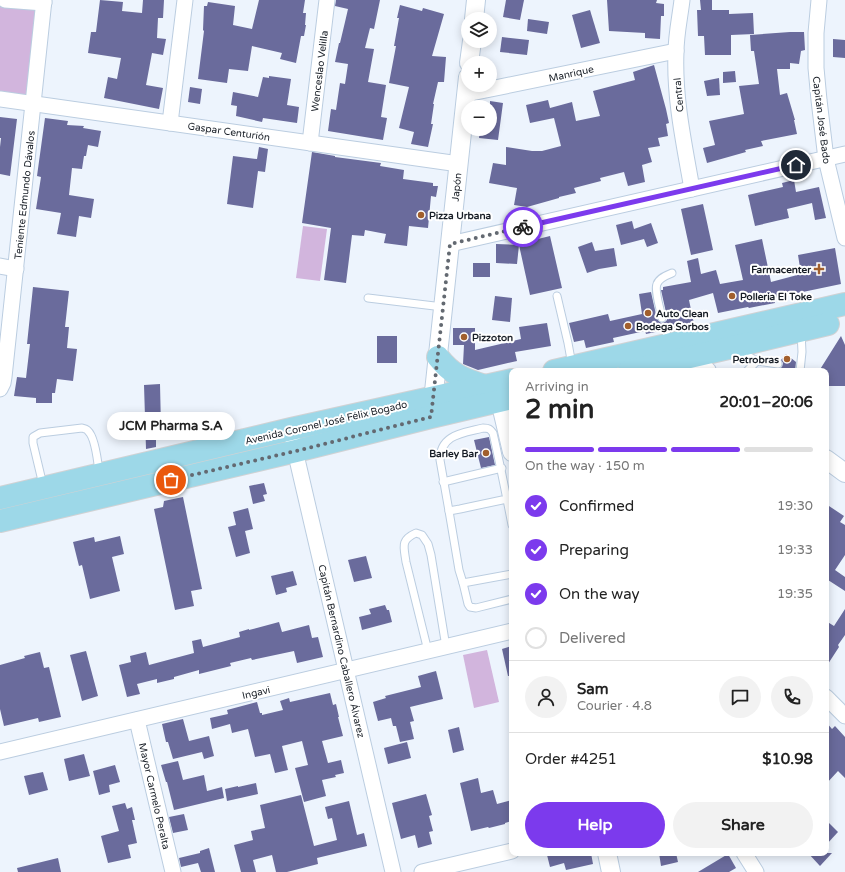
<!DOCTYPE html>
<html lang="en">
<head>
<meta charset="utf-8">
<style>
  body { margin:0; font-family:"Varela Round",sans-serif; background:#f2f2f2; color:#222; height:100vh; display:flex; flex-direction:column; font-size:15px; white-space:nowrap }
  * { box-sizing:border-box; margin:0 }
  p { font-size:13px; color:#767676 }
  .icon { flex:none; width:22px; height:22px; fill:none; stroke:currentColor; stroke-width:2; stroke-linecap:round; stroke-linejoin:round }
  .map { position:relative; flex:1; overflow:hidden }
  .panel { position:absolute; left:509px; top:368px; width:320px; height:488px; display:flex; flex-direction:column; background:#fff; border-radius:8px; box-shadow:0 2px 10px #0003 }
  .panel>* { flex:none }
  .buttons { position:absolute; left:461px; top:12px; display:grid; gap:8px }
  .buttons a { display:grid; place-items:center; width:36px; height:36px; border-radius:50%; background:#fff; box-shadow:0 2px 10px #0003; font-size:20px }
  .pin { position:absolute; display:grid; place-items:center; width:34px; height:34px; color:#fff; margin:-17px; border:2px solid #fff; border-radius:50%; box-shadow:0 1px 4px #0007 }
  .courier { position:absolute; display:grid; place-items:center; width:40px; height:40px; margin:-20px; border:3px solid #7c3aed; border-radius:50%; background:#fff; color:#222; box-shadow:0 1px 5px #0007 }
  .bubble { position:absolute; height:28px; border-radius:14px; background:#fff; box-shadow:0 2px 10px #0003; font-size:13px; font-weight:700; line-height:28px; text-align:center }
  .summary em { font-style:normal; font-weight:700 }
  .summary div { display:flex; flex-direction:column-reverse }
  .summary { display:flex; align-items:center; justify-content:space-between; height:68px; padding:0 16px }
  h1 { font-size:26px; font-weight:700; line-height:30px }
  .bar { display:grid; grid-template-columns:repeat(4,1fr); gap:6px 4px; align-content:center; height:48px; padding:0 16px }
  .bar i { height:5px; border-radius:3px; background:#e0e0e0 }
  .bar .on { background:#7c3aed }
  .bar p { grid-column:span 4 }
  .line { display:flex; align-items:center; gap:10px; padding:0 16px; border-top:1px solid #e0e0e0 }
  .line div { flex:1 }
  .round { display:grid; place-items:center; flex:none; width:42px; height:42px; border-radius:21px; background:#f2f2f2 }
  ol { padding:0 16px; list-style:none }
  li { display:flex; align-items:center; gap:12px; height:44px }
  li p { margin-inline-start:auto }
  li .icon { padding:4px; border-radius:50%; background:#7c3aed; color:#fff; stroke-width:4 }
  li:last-child { color:#767676 }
  li i { width:22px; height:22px; border:2px solid #e0e0e0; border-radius:50% }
  .cta { display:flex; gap:8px; margin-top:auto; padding:8px 16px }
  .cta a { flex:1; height:46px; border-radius:24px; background:#7c3aed; color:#fff; font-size:16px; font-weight:700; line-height:46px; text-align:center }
  .cta a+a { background:#f2f2f2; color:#222 }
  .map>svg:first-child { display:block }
  .green { fill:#d2b5dd }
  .building { fill:#6a6b9c }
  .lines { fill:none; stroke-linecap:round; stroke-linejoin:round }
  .service-casing { stroke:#bbcde0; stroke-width:9 }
  .minor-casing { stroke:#bbcde0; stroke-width:17 }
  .tertiary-casing { stroke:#bbcde0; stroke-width:20 }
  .primary-casing { stroke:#d1d2d4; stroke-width:24 }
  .service { stroke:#fff; stroke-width:7 }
  .minor { stroke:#fff; stroke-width:15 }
  .tertiary { stroke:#fff; stroke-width:18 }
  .primary { stroke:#9dd8e8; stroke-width:22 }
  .done { stroke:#636971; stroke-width:4; stroke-dasharray:0 7.2 }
  .route { stroke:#7c3aed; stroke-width:5 }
  .poi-dot { fill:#a15f2d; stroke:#fff; stroke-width:1.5 }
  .labels { text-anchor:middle; stroke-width:4; stroke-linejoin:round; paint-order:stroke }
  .street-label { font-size:10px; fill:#181e26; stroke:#fff }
  .poi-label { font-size:10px; font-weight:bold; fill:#181e26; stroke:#fff; text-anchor:start }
</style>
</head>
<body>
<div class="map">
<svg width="845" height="872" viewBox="0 0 845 872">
  <rect width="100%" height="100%" fill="#edf4fd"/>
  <g class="green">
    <polygon points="0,0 36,0 28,96 0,91"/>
    <polygon points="303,226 327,229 320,281 296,278"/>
    <polygon points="487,650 499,702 474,708 463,655"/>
  </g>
  <g class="building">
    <polygon points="100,0 123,2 122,11 142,13 143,0 164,0 163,18 158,18 157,38 166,39 163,55 152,53 146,85 163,88 159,109 104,98 108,77 117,79 121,58 88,53 91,32 96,32"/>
    <polygon points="259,0 305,0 303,13 306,13 305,25 306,25 304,36 301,36 296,63 280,59 282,53 252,46 248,71 229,69 227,83 198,79 204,31 203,30 204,6 207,6 208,2 235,6 233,25 252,29"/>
    <polygon points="336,0 380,0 374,29 370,28 365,48 374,49 368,82 386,85 381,117 387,118 383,140 328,131 331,109 336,110 340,83 345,84 348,64 335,62 339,43 340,43 345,22 348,9 335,6"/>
    <polygon points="506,0 524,0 520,20 503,17"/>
    <polygon points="607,0 657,0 656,3 664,4 664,16 661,16 660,39 645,38 645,33 609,31"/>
    <polygon points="700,0 712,0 712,10 729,10 729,14 753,13 754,34 731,35 731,55 705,55 704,36 698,36 697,10 701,10"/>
    <polygon points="400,5 422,11 423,8 444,14 432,56 446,57 444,82 438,82 433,104 434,104 431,124 433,124 428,147 411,144 414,132 399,128 409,87 389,83 396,46 394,46 399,18 397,18"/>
    <polygon points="590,10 600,43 581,48 572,15"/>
    <polygon points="528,19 549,22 547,34 527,31"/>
    <polygon points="790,32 804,32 805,50 801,51 799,64 790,63 790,69 777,69 780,95 787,93 795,120 794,120 797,134 761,141 763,146 745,150 746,152 707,163 703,148 715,145 709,121 744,114 739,86 759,84 754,51 751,51 750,35"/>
    <polygon points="502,37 529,40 527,55 500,52"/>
    <polygon points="833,39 845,40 845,58 833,57"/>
    <polygon points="654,65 666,109 669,123 666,124 668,136 658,138 660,146 648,148 652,162 642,165 645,182 628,186 624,172 600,178 601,181 574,188 576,193 559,197 559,198 527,207 514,205 517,188 489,183 493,163 506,165 506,147 532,151 542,151 561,146 554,118 530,123 526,105 548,100 550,108 572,102 576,121 600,116 593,91 635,80 633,72"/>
    <polygon points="735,71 736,82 723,83 723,72"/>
    <polygon points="269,76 291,79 287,105 299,107 297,123 263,118 262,122 236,116 237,106 231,105 233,92 258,97 263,77 269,78"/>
    <polygon points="719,78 720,95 707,96 704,81"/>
    <polygon points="190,87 202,89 200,104 188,102"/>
    <polygon points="490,101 503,103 498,140 479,138 480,129 490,129"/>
    <polygon points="0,117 17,119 10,176 0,174 0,147 1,138 0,138"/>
    <polygon points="45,118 68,121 67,125 84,126 83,128 101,131 98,147 88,145 86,156 84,156 82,169 72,168 69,195 94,199 91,218 79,216 76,237 57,234 61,213 36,209 41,177 37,176"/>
    <polygon points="259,147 268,149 265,172 258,171 253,208 227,204 233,156 257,159"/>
    <polygon points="312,152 335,156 335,157 381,163 380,166 404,170 403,179 433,183 433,186 438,186 436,197 431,196 428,228 409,226 407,246 384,243 386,234 365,230 364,236 352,235 346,283 324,280 331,228 302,223"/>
    <polygon points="794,180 796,192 819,187 826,218 815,220 812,203 787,209 789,218 755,226 748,195 783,187 782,183"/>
    <polygon points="703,204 713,250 691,255 681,209"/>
    <polygon points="632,221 634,229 651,223 658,243 647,247 644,239 621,245 616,225"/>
    <polygon points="550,236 562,288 530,295 519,245 517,264 496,263 496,244 519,245 518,244"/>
    <polygon points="762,239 771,282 801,274 798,255 835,248 841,284 774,298 775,303 749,308 748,307 718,313 713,293 689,300 694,324 670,329 668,326 664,325 661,327 660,331 646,334 645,331 613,338 614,342 586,348 584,340 574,342 569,323 608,314 610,321 642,314 639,294 651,292 657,319 661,323 665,322 667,320 667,317 661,290 663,290 663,287 691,282 687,261 698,258 701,274 716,270 720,284 743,280 735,245"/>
    <polygon points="592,242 595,251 614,248 617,266 599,269 587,273 578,247"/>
    <rect x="473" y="263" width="17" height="14"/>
    <polygon points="33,287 69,291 65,327 69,327 67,348 77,349 73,381 57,379 55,393 52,393 52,403 36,403 36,398 14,396 17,377 26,378 30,344 27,344"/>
    <polygon points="495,296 512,298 510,322 492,320"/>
    <polygon points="547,323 551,346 515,352 517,361 478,370 463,364 464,345 453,345 453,328 475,328 475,350 521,339 519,327"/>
    <rect x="377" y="336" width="20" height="27"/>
    <polygon points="841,336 845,345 845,386 826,386 826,371 819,371"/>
    <polygon points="786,354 796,362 795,371 772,371 774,369 779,369 782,367 783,363 781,360"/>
    <polygon points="160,384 161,427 156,427 156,447 146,449 144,385"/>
    <polygon points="489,437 495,465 481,468 474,440"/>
    <polygon points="264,483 267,494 263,495 265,501 253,504 249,486"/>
    <polygon points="183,497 202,589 191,591 194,606 175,610 154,509 163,507 164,501"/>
    <polygon points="826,504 844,516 840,522 845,525 845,555 835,570 845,577 845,591 828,580 826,584"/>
    <polygon points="248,508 253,529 245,531 250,553 236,557 228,527 236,525 233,512"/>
    <polygon points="120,536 124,554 112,557 120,591 90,599 82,565 79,566 73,542 94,537 95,542"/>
    <polygon points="366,556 372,578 354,582 348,560"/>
    <polygon points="293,571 297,585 286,588 287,592 276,595 271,576"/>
    <polygon points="385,605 387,610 389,610 392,622 362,630 359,617 371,614 369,609"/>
    <polygon points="845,609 845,635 838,645 839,647 826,667 826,621 834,626"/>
    <polygon points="279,622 282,632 309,625 312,638 318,637 323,657 297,663 294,651 252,660 251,658 230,663 231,666 199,674 199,670 174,677 174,679 157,683 157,679 137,684 140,694 127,697 119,665 131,662 130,656 146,652 149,665 194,653 192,641 201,639 203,647 240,637 239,632 249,629 249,630"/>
    <polygon points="512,646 512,676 508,676 502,649"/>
    <polygon points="86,651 98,696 82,701 70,655"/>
    <polygon points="40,652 44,668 49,667 61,717 39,722 38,718 4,726 0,709 0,665 25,658 24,656"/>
    <polygon points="436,671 443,699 410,707 414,721 410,722 414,739 400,742 396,726 393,726 391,718 378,721 373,702 386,698 385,696 421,687 418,676"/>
    <polygon points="330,693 333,705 336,704 339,717 338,717 343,736 322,741 328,763 341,760 344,773 335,775 336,777 322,780 326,796 304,802 295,768 308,765 302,741 282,746 288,770 275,773 270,754 255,757 248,729 232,733 230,724 212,729 210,718 228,714 227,710 257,702 260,713 262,713 262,715 283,710 280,701 289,698 290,702"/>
    <polygon points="183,719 189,741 209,736 214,756 204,759 202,752 173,759 168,742 166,742 162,724"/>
    <polygon points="826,722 832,729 835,726 845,737 845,778 838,771 826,784"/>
    <polygon points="459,727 464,750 453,753 448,730"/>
    <polygon points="407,742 411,758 388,764 384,748"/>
    <polygon points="84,754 90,776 69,781 64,759"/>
    <polygon points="178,761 183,780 204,775 207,791 222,787 224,798 174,810 167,782 166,782 161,765"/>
    <polygon points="115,765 120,782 109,785 110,792 99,795 93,771"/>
    <polygon points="43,772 48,790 29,795 24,776"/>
    <polygon points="478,778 481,793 493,790 497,804 512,800 512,821 505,823 505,824 489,828 488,827 471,831 460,783"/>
    <polygon points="256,783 258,794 227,801 225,789 238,786 238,787"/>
    <polygon points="426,794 432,815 429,816 433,831 429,832 432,844 418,848 415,835 401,839 392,803"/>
    <polygon points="301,795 314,846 337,840 332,818 328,819 325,807 349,801 357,835 364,833 367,846 317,858 318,864 287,872 276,872 272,855 253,860 256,872 241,872 234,845 253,840 251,831 265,828 260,805"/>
    <polygon points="125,803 127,809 132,807 135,820 132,820 137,843 128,845 131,858 108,863 101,836 119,831 112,806"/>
    <polygon points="184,814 188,830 173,833 169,817"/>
    <polygon points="826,820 838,832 826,845"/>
    <polygon points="209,848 215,872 201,872 198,863 181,867 179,858 200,853 200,851"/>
    <polygon points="555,853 591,853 593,864 566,870 564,863 550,867 547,855"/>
    <polygon points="659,853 676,853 678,862 661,866"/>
    <polygon points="808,853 832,853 820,866"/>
    <polygon points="728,854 736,868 729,872 698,872"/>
    <polygon points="58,858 61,872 18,872 17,868"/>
  </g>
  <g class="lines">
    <defs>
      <g id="service">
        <polyline points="557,296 568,343 572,365"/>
        <polyline points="368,298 443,307"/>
        <path d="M 662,318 C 661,311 654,291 657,284 C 659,278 667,275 672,273"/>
        <polyline points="665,330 670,343"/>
        <polyline points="739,351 757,361 778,364"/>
        <polyline points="747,371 757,361"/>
        <polyline points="800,371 802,352 801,332"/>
        <polyline points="443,482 502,468"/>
        <path d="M 43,485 L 33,443 L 33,437 L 40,433 L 82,428 C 85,429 87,429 88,431 C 95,437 98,463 99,472"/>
        <path d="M 512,498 L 507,499 L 460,509 L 449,511 L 440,460 C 440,434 464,433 483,428 C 489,428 490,429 493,433 C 500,464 506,494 512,525"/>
        <polyline points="449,511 459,570 463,583 512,574"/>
        <polyline points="463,583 468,604 470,607 476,608 512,599"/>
        <path d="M 428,651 L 406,562 C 404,547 400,540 416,533 L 422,535 L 428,544 L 431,555 L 446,647"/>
      </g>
      <g id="minor">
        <polyline points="5,0 44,3"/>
        <path d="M 682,0 C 680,17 676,35 676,52 C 674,98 684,143 692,189"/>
        <polyline points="819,0 816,33 816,68 819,100 826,159 845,238"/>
        <polyline points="466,94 676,51"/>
        <polyline points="0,99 459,164"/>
        <polyline points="170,123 185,0"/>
        <polyline points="310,143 327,0"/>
        <polyline points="450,244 845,154"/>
        <polyline points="0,266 16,269"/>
        <polyline points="0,389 3,383 4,377 44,0"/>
        <polyline points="293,442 393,872"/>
        <polyline points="826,697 845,716"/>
        <polyline points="137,720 173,872"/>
        <polyline points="0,752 512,631"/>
        <polyline points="744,853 756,872"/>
        <polyline points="422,872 512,851"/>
      </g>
      <g id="tertiary">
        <polyline points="474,19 476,0"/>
        <polyline points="469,63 472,41"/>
        <polyline points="680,351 707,371"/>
        <polyline points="500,401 512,452"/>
        <polyline points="432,410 468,77"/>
        <polyline points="826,459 845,473"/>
        <polyline points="607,853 611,872"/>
      </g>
      <g id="primary">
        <path d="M 438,357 C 452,375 463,379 485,386"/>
        <polyline points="554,371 845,304"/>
        <polyline points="629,371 733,347 828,324"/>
        <polyline points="0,498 291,429 512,380"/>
        <polyline points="0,521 296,451 431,417 512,398"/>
      </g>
    </defs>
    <use href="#service" class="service-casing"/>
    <use href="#minor" class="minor-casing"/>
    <use href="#tertiary" class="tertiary-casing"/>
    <use href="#primary" class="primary-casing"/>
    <use href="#service" class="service"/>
    <use href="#minor" class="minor"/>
    <use href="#tertiary" class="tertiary"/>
    <use href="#primary" class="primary"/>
  </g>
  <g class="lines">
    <polyline class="done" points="171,480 296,451 431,417 450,244 523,227"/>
    <polyline class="route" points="523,227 796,165"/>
  </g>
  <g class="poi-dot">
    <circle cx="421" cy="215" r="4"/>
    <path d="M817 263h4v4h4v4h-4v4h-4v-4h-4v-4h4z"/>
    <circle cx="732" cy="296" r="4"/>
    <circle cx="648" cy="313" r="4"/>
    <circle cx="628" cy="326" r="4"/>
    <circle cx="464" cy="337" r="4"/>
    <circle cx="787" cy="359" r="4"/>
    <circle cx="486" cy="453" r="4"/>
  </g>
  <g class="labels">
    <g class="street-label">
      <text transform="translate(319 71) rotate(-83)" y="4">Wenceslao Velilla</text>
      <text transform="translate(571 73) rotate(-12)" y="4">Manrique</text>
      <text transform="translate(678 95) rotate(-95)" y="4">Central</text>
      <text transform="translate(822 120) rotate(83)" y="4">Capitán José Bado</text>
      <text transform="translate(229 131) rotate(8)" y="4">Gaspar Centurión</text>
      <text transform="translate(456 187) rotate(-84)" y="4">Japón</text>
      <text transform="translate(24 195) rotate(-84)" y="4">Teniente Edmundo Dávalos</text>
      <text transform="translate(326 422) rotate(-13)" y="4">Avenida Coronel José Félix Bogado</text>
      <text transform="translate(342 651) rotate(77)" y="4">Capitán Bernardino Caballero Álvarez</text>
      <text transform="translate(256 692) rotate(-13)" y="4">Ingavi</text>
      <text transform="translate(155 796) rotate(77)" y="4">Mayor Carmelo Peralta</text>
    </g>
    <g class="poi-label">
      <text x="429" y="219">Pizza Urbana</text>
      <text x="811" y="273" text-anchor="end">Farmacenter</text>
      <text x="740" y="300">Polleria El Toke</text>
      <text x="656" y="317">Auto Clean</text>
      <text x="636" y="330">Bodega Sorbos</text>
      <text x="472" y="341">Pizzoton</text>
      <text x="779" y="363" text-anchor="end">Petrobras</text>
      <text x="478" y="457" text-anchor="end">Barley Bar</text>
    </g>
  </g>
</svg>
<div class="buttons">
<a><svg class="icon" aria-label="layers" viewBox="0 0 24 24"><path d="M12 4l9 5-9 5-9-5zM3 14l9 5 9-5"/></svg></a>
<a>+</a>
<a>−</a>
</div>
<div class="pin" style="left:171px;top:480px;background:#ea580c"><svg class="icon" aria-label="bag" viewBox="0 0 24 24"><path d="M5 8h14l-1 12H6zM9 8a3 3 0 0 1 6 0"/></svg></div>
<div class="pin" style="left:796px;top:165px;background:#1f2937"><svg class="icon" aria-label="home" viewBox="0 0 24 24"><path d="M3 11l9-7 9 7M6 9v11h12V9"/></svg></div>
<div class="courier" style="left:523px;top:227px"><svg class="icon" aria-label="bike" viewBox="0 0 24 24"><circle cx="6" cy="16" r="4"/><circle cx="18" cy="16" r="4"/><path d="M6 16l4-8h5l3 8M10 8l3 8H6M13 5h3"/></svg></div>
<div class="bubble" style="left:107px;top:412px;width:128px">JCM Pharma S.A</div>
<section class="panel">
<div class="summary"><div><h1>2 min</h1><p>Arriving in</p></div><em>20:01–20:06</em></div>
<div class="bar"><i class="on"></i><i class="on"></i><i class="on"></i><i></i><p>On the way · 150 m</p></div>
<ol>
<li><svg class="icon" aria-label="check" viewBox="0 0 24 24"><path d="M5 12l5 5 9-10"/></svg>Confirmed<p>19:30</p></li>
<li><svg class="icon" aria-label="check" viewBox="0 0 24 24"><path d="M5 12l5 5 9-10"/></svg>Preparing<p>19:33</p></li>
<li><svg class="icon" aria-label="check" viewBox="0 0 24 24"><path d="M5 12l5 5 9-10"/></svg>On the way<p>19:35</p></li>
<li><i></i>Delivered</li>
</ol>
<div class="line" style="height:72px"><a class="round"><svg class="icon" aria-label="person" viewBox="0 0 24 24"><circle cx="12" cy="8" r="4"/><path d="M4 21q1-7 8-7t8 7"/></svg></a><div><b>Sam</b><p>Courier · 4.8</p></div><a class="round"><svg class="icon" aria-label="chat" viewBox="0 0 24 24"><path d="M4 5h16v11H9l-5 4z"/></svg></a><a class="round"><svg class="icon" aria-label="phone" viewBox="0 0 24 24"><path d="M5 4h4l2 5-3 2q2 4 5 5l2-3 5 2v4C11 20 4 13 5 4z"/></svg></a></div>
<div class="line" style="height:52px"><div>Order #4251</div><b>$10.98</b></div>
<div class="cta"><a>Help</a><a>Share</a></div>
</section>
</div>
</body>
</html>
